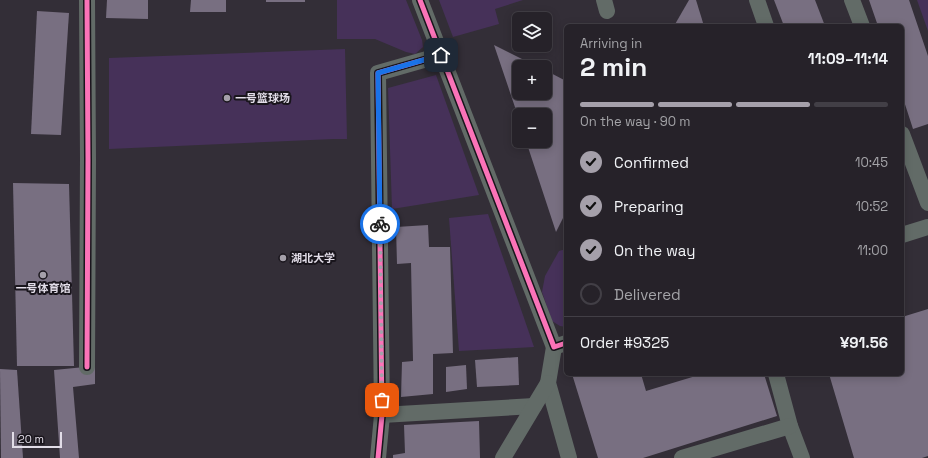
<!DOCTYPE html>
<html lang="en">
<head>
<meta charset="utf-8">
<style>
  body { margin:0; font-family:"Space Grotesk","Noto Sans SC",sans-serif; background:#2e2a31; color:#f1f3f6; height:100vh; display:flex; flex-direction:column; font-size:15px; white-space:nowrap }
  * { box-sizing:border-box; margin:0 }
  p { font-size:13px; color:#a4a4a8 }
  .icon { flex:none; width:22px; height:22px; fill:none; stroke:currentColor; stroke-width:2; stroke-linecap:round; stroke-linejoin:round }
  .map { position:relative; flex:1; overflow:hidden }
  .drawer { position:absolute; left:564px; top:24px; width:340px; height:352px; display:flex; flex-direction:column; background:#262229; border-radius:6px; box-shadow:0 2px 10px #0003,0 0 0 1px #423f46 }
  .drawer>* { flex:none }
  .controls { position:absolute; left:512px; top:12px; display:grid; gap:8px }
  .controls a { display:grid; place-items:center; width:40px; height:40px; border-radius:6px; background:#262229; box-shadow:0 2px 10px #0003,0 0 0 1px #423f46; font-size:20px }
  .scale { position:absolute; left:12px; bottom:10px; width:50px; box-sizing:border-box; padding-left:4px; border:2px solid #e2dde8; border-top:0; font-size:11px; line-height:14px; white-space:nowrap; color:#e2dde8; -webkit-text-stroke:3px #19151c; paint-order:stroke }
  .pin { position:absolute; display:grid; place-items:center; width:34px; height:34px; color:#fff; margin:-17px; border-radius:8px; box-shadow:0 2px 6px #0006 }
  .courier { position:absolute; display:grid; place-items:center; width:40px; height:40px; margin:-20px; border:3px solid #1a73e8; border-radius:50%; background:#fff; color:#222; box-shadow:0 1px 5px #0007 }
  .headline em { font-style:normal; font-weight:700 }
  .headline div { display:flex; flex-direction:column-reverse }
  .headline { display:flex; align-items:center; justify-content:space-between; height:68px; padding:0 16px }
  h1 { font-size:26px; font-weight:700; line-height:30px }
  .bar { display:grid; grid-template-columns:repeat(4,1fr); gap:6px 4px; align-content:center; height:48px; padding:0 16px }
  .bar i { height:5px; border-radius:3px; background:#423f46 }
  .bar .current { background:#a5a0aa }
  .bar p { grid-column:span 4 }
  .line { display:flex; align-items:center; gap:10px; padding:0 16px; border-top:1px solid #423f46 }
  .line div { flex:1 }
  ol { padding:0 16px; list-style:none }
  li { display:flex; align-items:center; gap:12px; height:44px }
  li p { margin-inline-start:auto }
  li .icon { padding:4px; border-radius:50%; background:#a5a0aa; color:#111; stroke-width:4 }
  li:last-child { color:#a4a4a8 }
  li i { width:22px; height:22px; border:2px solid #423f46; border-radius:50% }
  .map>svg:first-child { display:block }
  .green { fill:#463159 }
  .building { fill:#786f81 }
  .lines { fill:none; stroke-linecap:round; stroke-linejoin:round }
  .street { stroke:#626b67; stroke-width:16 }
  .cycleway-casing { stroke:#19151c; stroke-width:8 }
  .cycleway { stroke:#fb73b8; stroke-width:5 }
  .done { stroke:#a5a0aa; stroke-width:4; stroke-dasharray:0 7.2 }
  .route { stroke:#1a73e8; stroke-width:5 }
  .poi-dot { fill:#a5a0aa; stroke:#19151c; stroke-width:1.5 }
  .labels { text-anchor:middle; stroke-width:4; stroke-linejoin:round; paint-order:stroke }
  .poi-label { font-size:11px; font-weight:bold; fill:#e2dde8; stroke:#19151c; text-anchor:start }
</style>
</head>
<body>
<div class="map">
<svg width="928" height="458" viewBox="0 0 928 458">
  <rect width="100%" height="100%" fill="#332e37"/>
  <g class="green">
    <polygon points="337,0 406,0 422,40 423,47 415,54 406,52 375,39 337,39"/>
    <polygon points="439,0 523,0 495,9 499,24 453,37"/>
    <polygon points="917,0 928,0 928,31"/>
    <polygon points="345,49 347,139 334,139 109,149 109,58"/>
    <polygon points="436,75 479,195 392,209 388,88"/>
    <polygon points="488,214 534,347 459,351 449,218"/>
    <polygon points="566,249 566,327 560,326 552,321 542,292 545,276 559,251"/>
  </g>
  <g class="building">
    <polygon points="107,0 148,0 148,19 106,18"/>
    <polygon points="191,0 226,0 226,12 190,12"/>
    <rect x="266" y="0" width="39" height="2"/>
    <polygon points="689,0 696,0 704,26 674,26"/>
    <polygon points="774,0 815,0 825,26 784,26"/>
    <polygon points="869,0 909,0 928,56 928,124 913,129 902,95 902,26 878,26"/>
    <polygon points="37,11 69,13 61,135 31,134"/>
    <polygon points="494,45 538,67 519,67 519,93 545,93 545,70 566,81 566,212 556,232 526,141 545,141 545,115 519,115 519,119"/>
    <polygon points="13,183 69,184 74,366 17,366"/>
    <polygon points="428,225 429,247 450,247 453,353 433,354 433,394 401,397 402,362 413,361 411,263 397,264 396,227"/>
    <polygon points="928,309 928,456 922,458 854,458 829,374 902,374 902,317"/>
    <polygon points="518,357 519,385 477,387 475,360"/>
    <polygon points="466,365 467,389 446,392 446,367"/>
    <polygon points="95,366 95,384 73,387 79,458 60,458 54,370"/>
    <polygon points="0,369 17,370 23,458 1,458"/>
    <polygon points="572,374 641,374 646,391 699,375 698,374 764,374 777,416 643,458 598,458"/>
    <polygon points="479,421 480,458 393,458 393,455 405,453 404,425"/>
  </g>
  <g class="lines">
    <g class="street">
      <polyline points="87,0 88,159 87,367"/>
      <polyline points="420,0 554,347 566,343"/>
      <polyline points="604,0 607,11"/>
      <polyline points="757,0 766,26"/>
      <polyline points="852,0 862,26"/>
      <polyline points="902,134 928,203"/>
      <polyline points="902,235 928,227"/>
      <polyline points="554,347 548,383 569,458"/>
      <polyline points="776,374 790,426 802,458"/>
      <polyline points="382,415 534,406"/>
      <polyline points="378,458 382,415 378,73 441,55"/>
      <polyline points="503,458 548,383"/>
      <polyline points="682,458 790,426"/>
    </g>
    <defs>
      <g id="cycleway">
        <polyline points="87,0 88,159 87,367"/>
        <polyline points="420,0 554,347 566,343"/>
        <polyline points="378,458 382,415 378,73 441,55"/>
      </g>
    </defs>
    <use href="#cycleway" class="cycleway-casing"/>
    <use href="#cycleway" class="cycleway"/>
  </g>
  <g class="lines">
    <polyline class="done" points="380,224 382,400"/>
    <polyline class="route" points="380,224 378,73 441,55"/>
  </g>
  <g class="poi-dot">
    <circle cx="227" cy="98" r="4"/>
    <circle cx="283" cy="258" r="4"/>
    <circle cx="43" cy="275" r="4"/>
  </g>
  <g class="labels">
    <g class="poi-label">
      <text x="235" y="102">一号篮球场</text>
      <text x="291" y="262">湖北大学</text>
      <text x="43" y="292" text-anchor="middle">一号体育馆</text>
    </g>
  </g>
</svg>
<div class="controls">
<a><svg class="icon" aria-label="layers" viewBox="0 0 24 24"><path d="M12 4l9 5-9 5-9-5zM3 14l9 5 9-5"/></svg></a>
<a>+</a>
<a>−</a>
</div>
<div class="scale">20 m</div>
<div class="pin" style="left:382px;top:400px;background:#ea580c"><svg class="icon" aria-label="bag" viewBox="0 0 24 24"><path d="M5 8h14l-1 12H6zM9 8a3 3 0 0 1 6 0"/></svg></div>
<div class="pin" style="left:441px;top:55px;background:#1f2937"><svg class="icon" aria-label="home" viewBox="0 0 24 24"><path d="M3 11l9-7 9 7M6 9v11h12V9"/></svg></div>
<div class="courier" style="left:380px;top:224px"><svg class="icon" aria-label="bike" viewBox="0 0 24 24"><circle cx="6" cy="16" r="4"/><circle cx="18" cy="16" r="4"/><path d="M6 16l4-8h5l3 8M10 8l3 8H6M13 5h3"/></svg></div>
<section class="drawer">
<div class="headline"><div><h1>2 min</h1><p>Arriving in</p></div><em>11:09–11:14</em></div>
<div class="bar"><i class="current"></i><i class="current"></i><i class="current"></i><i></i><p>On the way · 90 m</p></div>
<ol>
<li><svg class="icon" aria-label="check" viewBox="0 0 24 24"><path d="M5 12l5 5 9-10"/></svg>Confirmed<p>10:45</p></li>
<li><svg class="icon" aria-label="check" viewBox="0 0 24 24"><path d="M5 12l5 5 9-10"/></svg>Preparing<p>10:52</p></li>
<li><svg class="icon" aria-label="check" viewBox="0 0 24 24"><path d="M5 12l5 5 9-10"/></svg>On the way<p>11:00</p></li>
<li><i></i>Delivered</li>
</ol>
<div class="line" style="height:52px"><div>Order #9325</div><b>¥91.56</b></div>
</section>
</div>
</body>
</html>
